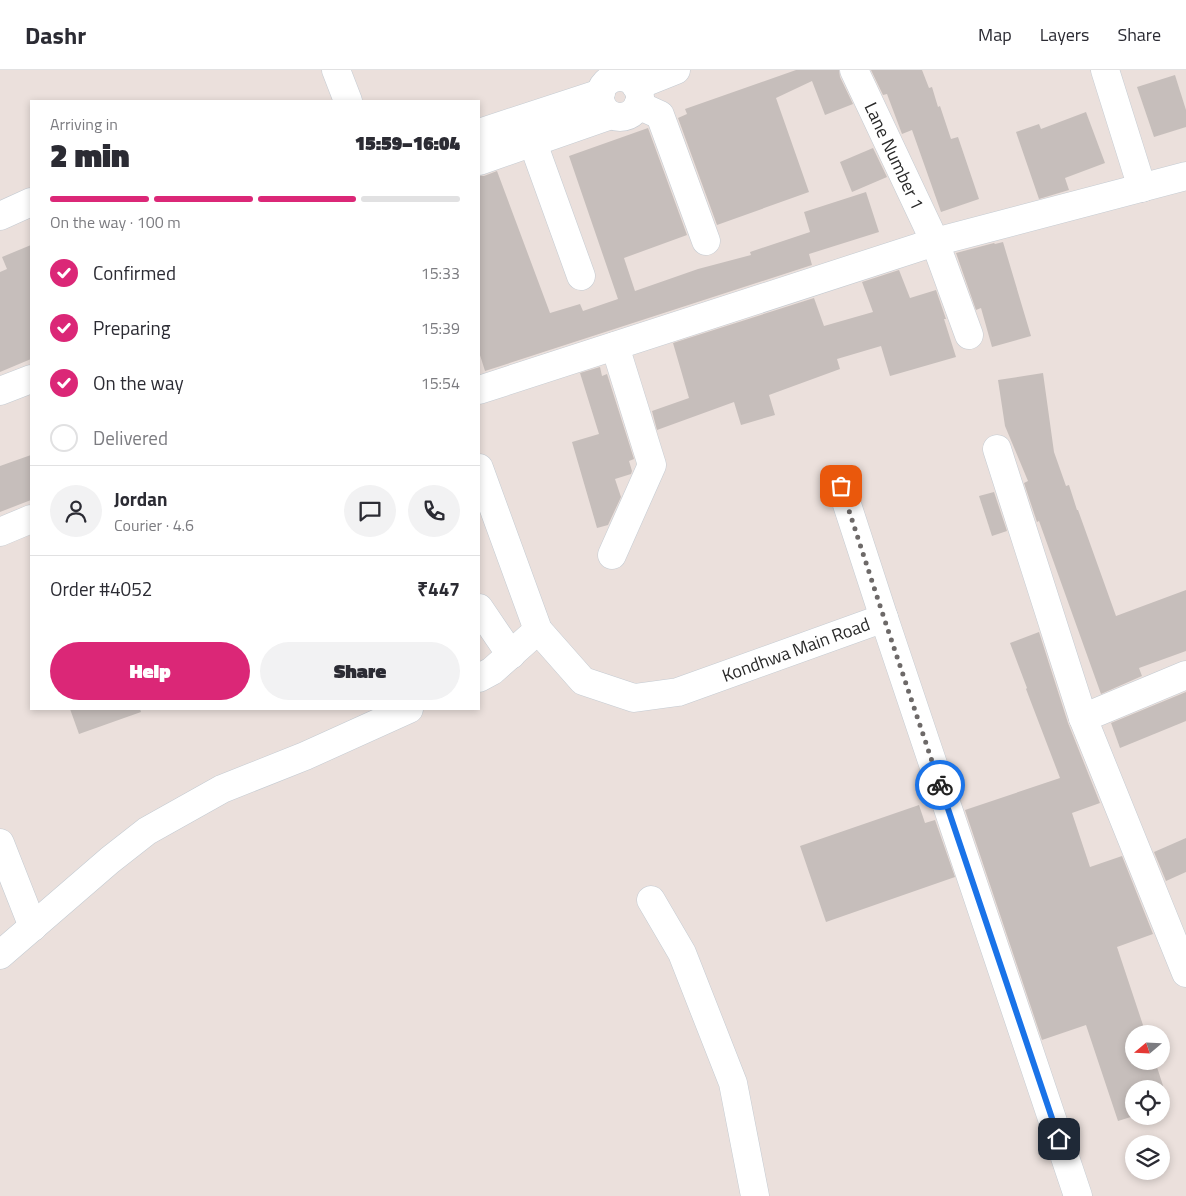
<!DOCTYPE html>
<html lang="en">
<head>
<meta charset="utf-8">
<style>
  body { margin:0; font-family:"Titillium Web",sans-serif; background:#f2f2f3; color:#2b2b33; height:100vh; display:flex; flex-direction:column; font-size:19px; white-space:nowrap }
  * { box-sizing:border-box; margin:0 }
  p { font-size:16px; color:#7c7c81 }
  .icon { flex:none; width:28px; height:28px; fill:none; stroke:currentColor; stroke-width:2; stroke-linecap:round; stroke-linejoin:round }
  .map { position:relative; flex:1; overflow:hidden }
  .drawer { position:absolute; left:30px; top:30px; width:450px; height:610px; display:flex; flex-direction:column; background:#fff; border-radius:0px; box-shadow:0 2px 8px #0003 }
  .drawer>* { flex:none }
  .needle { width:32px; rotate:251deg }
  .tools { position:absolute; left:1125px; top:955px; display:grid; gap:10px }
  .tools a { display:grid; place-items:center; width:45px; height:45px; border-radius:50%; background:#fff; box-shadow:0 2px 8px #0003; font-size:25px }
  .pin { position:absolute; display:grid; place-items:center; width:42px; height:42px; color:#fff; margin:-21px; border-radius:10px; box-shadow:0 2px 8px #0006 }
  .courier { position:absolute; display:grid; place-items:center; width:50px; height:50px; margin:-25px; border:4px solid #1a73e8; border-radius:50%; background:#fff; color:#222; box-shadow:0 1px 6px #0007 }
  .summary em { font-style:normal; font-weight:800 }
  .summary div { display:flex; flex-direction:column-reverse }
  .summary { display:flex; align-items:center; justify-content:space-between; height:85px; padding:0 20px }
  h1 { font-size:32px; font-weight:800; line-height:38px }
  .bar { display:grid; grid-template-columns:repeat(4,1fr); gap:8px 5px; align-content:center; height:60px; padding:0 20px }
  .bar i { height:6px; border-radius:4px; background:#e1e1e2 }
  .bar .current { background:#db2777 }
  .bar p { grid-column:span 4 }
  .line { display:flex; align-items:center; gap:12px; padding:0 20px; border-top:1px solid #e1e1e2 }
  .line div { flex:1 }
  .round { display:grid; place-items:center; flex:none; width:52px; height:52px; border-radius:26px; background:#f2f2f3 }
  ol { padding:0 20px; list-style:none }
  li { display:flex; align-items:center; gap:15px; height:55px }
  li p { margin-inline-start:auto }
  li .icon { padding:5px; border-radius:50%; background:#db2777; color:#fff; stroke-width:4 }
  li:last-child { color:#7c7c81 }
  li i { width:28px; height:28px; border:2px solid #e1e1e2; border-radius:50% }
  .cta { display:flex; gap:10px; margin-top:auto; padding:10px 20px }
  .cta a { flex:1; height:58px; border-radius:30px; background:#db2777; color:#fff; font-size:20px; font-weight:800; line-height:58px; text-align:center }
  .cta a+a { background:#f2f2f3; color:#2b2b33 }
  header { display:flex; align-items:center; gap:30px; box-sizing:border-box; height:70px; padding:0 25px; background:#fff; border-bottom:1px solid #e1e1e2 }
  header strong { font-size:24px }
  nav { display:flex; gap:28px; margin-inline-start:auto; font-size:18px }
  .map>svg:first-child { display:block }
  .building { fill:#c6bebb }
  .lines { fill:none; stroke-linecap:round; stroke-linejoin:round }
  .minor-casing { stroke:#c4cbd2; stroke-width:29 }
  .minor { stroke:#fff; stroke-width:28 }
  .done { stroke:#6d6968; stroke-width:5; stroke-dasharray:0 9 }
  .route { stroke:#1a73e8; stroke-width:6 }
  .labels { text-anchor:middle; stroke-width:4.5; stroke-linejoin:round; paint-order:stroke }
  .street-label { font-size:18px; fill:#292929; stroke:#fff }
</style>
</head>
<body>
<header>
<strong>Dashr</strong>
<nav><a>Map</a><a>Layers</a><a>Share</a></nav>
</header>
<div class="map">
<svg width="1186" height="1126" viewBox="0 0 1186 1126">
  <rect width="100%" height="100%" fill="#ebe0dc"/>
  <g class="building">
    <polygon points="796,0 839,0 840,7 853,34 825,45 812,11 776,28 809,122 717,155 678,48 687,44 685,39"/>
    <polygon points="871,0 922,0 929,18 932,17 938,37 940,36 951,69 958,67 979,129 941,142 912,60 902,64 887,24 883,25"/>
    <polygon points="1175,5 1186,40 1186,57 1154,67 1137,17"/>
    <polygon points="1086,42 1105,93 1065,108 1069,120 1039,129 1016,62 1039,54 1041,59"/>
    <polygon points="648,58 687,165 624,188 635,221 698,199 751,185 750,182 810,162 804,142 866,122 879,162 809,184 812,195 485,301 479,282 479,106 484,106 497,101 550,243 580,234 583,241 618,229 569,86"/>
    <polygon points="873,78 887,107 852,122 840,92"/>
    <polygon points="1003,172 1031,266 992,277 981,238 976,240 956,183 994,173 995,174"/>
    <polygon points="31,175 31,289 0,302 0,202 7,199 2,187"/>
    <polygon points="899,200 910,228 936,220 946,249 944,249 956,287 890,306 881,276 837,289 840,299 769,325 775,345 741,355 734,332 657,360 652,341 689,328 673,273 814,228 824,256 873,242 862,212"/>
    <polygon points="600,297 602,306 607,304 634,389 629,391 632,401 631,404 615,409 621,427 608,455 597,458 572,372 599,364 580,303"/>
    <polygon points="1043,303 1054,382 1066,416 1069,415 1077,440 1078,440 1116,546 1186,520 1186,581 1139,598 1142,606 1101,624 1039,451 1037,452 1024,413 1028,411 1005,356 998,310"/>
    <polygon points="31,385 31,430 0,442 0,396"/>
    <polygon points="994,422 1007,461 992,466 979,426"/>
    <polygon points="1039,562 1068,653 1100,733 1072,743 1090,797 1122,786 1153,864 1117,877 1146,964 1134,964 1134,991 1155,991 1169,1034 1161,1037 1161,1019 1134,1019 1134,1046 1118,1051 1086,955 1042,970 965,740 1060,708 1026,619 1027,618 1010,573"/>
    <polygon points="1186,622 1186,651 1120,678 1111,653"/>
    <polygon points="70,639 140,639 141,642 79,664"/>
    <polygon points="919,735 925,753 935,750 955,807 826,852 800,776"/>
    <polygon points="1186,768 1186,802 1166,811 1154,782"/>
  </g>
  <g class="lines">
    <defs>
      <g id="minor">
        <polyline points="336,0 348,31"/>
        <polyline points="854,0 935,172 969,265"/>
        <polyline points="1105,0 1142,118"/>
        <circle cx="620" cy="27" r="20"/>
        <polyline points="636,16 676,0"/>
        <polyline points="638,35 660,45 706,171"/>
        <polyline points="479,63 601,23"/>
        <polyline points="533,73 581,206"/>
        <polyline points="479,91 611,45"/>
        <polyline points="0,146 31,132"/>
        <polyline points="479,320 935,172 1186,106"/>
        <polyline points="0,321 31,309"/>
        <polyline points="997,379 1083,648 1186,903"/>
        <polyline points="479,398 538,560 583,611 634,628 678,622 884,548 1078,1126"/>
        <polyline points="841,416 884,548"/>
        <polyline points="0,462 31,449"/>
        <polyline points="612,485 652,395 615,276"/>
        <polyline points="479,538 511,585"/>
        <polyline points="479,608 492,601 538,560"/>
        <polyline points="1083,648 1186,605"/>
        <polyline points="0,773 33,857"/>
        <polyline points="651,830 682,883 733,1013 755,1126"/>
        <polyline points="0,885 110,790 147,761 222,719 305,686 409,639"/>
      </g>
    </defs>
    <use href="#minor" class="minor-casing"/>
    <use href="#minor" class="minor"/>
  </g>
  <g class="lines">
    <polyline class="done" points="841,416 884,548 940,715"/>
    <polyline class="route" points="940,715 1059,1069"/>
  </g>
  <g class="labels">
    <g class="street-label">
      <text transform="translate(894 86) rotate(65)" y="6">Lane Number 1</text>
      <text transform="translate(796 580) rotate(-20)" y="6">Kondhwa Main Road</text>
    </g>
  </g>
</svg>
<div class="tools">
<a><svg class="needle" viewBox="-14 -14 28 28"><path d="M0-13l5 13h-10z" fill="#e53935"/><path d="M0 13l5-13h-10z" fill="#7c7c81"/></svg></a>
<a><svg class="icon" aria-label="locate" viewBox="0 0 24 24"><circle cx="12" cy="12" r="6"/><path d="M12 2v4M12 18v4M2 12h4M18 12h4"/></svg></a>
<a><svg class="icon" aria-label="layers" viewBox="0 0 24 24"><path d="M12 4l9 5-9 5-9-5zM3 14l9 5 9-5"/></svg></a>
</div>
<div class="pin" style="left:841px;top:416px;background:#ea580c"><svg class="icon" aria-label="bag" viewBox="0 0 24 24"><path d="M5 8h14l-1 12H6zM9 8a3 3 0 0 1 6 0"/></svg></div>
<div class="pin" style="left:1059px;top:1069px;background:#1f2937"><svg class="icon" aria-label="home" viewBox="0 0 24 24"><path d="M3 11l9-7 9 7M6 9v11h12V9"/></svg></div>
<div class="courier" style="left:940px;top:715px"><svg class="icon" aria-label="bike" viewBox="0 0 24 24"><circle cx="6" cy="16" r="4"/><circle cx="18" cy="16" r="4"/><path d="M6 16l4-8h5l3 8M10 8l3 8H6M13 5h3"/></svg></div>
<section class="drawer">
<div class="summary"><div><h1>2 min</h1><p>Arriving in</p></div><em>15:59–16:04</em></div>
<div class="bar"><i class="current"></i><i class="current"></i><i class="current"></i><i></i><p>On the way · 100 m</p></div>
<ol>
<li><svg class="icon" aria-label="check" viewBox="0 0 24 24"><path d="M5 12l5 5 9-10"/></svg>Confirmed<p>15:33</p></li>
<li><svg class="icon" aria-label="check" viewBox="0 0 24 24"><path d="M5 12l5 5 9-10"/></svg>Preparing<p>15:39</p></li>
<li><svg class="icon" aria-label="check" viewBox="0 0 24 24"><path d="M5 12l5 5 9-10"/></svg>On the way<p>15:54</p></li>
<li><i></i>Delivered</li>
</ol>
<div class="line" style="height:90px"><a class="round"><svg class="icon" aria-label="person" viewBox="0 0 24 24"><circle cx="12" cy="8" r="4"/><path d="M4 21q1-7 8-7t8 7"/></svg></a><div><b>Jordan</b><p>Courier · 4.6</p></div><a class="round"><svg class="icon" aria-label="chat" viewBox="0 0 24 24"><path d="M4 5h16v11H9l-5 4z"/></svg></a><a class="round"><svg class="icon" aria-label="phone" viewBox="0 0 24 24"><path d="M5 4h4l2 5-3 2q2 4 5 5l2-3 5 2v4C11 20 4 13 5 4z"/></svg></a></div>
<div class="line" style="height:65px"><div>Order #4052</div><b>₹447</b></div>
<div class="cta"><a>Help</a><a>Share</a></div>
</section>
</div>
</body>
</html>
